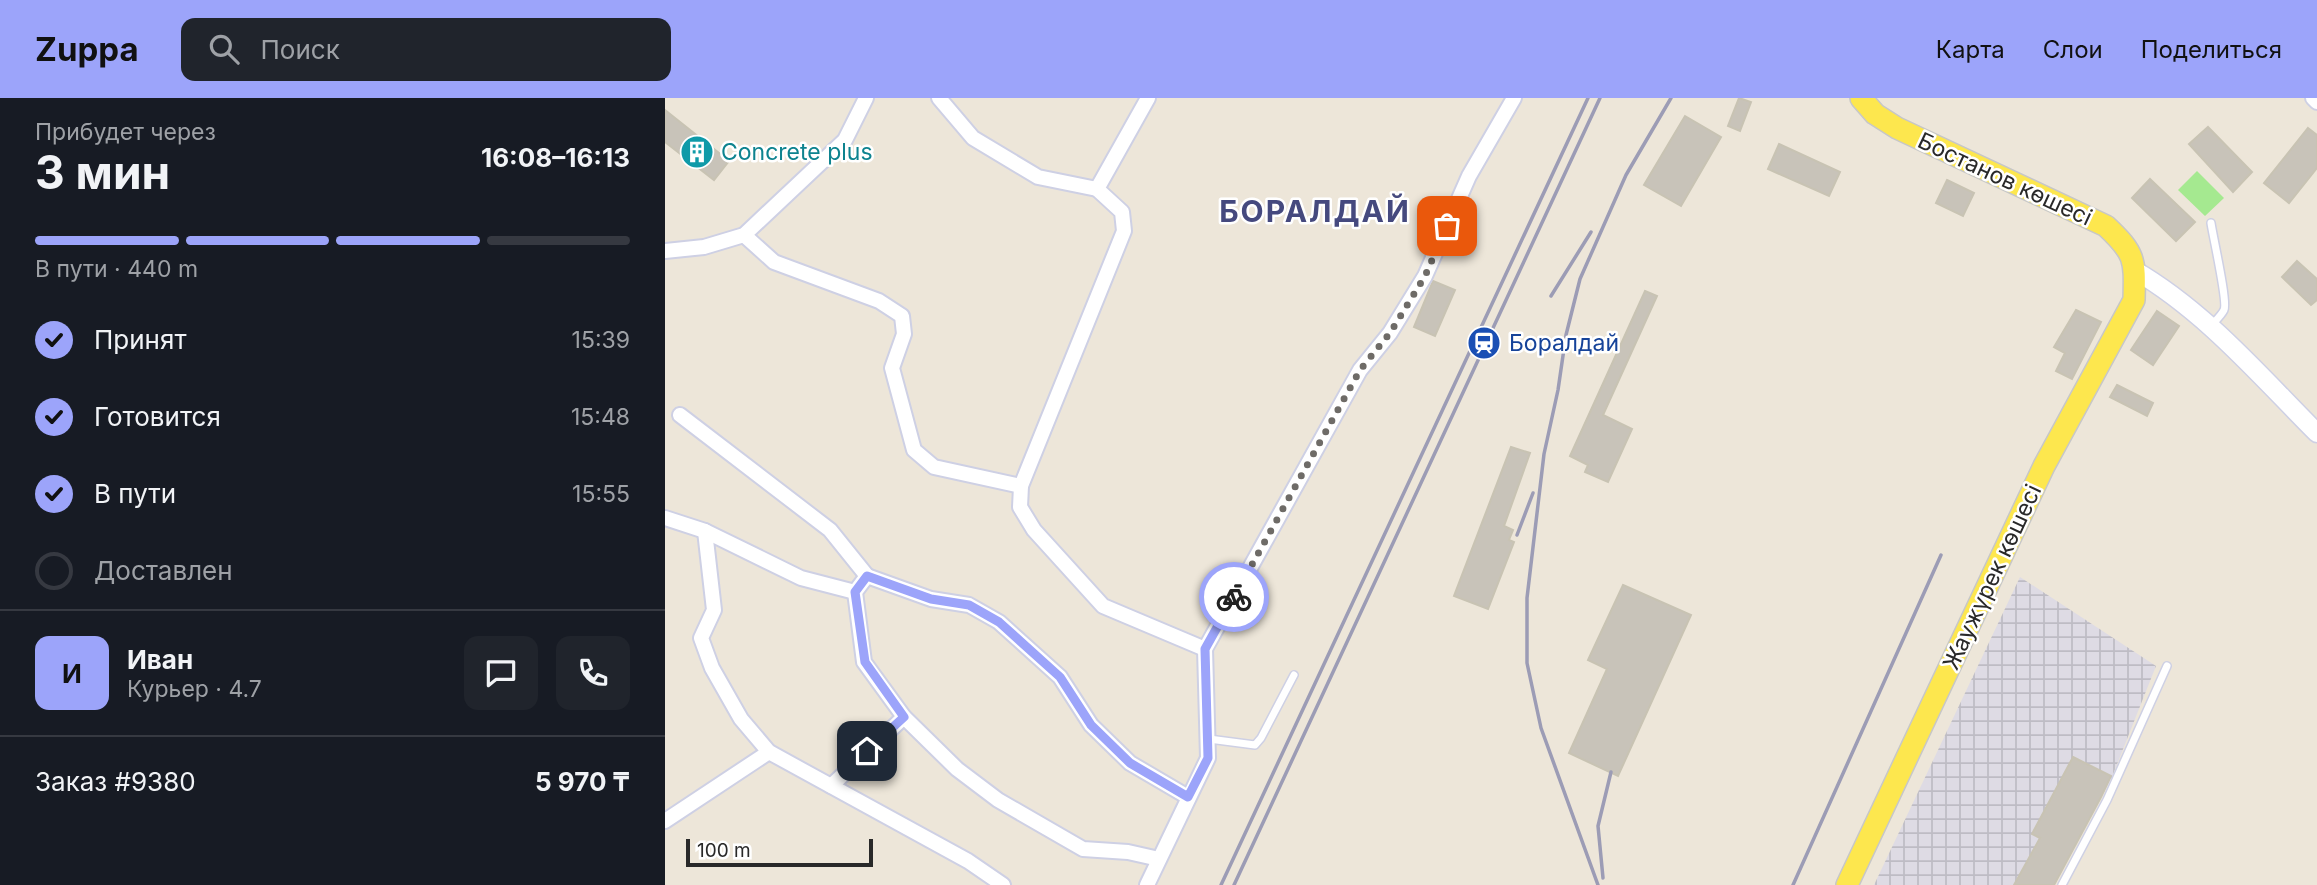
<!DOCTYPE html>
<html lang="ru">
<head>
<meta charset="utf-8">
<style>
  body { margin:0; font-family:Inter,sans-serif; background:#20242c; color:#f1f3f6; height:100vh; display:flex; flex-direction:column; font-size:26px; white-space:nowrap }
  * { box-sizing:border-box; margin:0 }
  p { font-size:23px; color:#9ea1a6 }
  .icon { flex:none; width:38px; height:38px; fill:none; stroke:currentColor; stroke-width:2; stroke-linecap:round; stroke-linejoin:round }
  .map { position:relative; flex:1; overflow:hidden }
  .side { display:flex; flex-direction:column; background:#171b24; width:665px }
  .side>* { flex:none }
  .scale { position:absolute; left:21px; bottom:18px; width:187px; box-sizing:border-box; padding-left:7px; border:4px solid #292929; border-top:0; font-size:19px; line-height:24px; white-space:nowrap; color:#292929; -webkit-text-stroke:5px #fff; paint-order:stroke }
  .pin { position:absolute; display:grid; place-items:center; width:60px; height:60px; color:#fff; margin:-30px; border-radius:14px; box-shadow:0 4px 10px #0006 }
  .courier { position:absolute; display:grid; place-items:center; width:70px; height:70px; margin:-35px; border:5px solid #9ca4fa; border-radius:50%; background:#fff; color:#222; box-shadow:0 2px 9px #0007 }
  .overview em { font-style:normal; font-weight:700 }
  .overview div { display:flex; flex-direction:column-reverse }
  .overview { display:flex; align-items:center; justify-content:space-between; height:119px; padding:0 35px }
  h1 { font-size:46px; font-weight:700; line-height:52px }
  .bar { display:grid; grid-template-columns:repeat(4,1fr); gap:10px 7px; align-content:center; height:84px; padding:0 35px }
  .bar i { height:9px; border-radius:5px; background:#363941 }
  .bar .selected { background:#9ca4fa }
  .bar p { grid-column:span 4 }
  .line { display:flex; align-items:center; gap:18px; padding:0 35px; border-top:2px solid #363941 }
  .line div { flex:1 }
  .round { display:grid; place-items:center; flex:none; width:74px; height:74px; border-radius:14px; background:#20242c }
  ol { padding:0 35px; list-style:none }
  li { display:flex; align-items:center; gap:21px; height:77px }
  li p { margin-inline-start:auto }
  li .icon { padding:7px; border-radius:50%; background:#9ca4fa; color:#111; stroke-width:4 }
  li:last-child { color:#9ea1a6 }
  li i { width:38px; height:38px; border:4px solid #363941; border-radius:50% }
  header { display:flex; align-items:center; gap:42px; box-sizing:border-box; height:98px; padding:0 35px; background:#9ca4fa; color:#111 }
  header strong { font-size:33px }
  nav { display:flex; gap:38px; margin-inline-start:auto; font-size:24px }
  .search { width:490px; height:63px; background:#20242c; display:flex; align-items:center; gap:18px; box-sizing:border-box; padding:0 24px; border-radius:14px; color:#9ea1a6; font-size:26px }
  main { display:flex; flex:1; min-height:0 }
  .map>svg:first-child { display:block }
  .industrial { fill:url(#industrial-grid) }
  .park { fill:#a5e990 }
  .building { fill:#c8c3b9; stroke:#c8c3b3; stroke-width:2 }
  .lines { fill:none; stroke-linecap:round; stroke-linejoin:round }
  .service-casing { stroke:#ced0e4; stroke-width:10 }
  .minor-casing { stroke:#ced0e4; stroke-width:18 }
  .tertiary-casing { stroke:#ced0e4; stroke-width:21 }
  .primary-casing { stroke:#c7c7c7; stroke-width:24 }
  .service { stroke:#fff; stroke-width:7 }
  .minor { stroke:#fff; stroke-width:14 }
  .tertiary { stroke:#fff; stroke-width:18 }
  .primary { stroke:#fde74e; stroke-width:21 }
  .rail { stroke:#9c9cb5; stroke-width:3.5 }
  .done { stroke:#6e6b67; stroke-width:7; stroke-dasharray:0 12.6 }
  .route { stroke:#9ca4fa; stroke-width:9 }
  .labels { text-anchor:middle; stroke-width:5; stroke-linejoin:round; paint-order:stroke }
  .culture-label { font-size:23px; fill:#0d838f; stroke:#fff; text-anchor:start }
  .street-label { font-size:23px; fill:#292929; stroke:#fff }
  .transit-label { font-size:23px; fill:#164399; stroke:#fff; text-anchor:start }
  .district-label { font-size:30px; font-weight:bold; letter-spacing:2px; fill:#45497e; stroke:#fff }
</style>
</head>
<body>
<header>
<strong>Zuppa</strong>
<div class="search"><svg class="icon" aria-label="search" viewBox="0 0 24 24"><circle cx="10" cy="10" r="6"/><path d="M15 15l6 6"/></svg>Поиск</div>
<nav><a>Карта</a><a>Слои</a><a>Поделиться</a></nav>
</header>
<main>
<section class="side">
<div class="overview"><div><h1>3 мин</h1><p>Прибудет через</p></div><em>16:08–16:13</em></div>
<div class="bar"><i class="selected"></i><i class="selected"></i><i class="selected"></i><i></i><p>В пути · 440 m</p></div>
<ol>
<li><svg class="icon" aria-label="check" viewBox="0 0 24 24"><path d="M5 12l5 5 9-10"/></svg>Принят<p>15:39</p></li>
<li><svg class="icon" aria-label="check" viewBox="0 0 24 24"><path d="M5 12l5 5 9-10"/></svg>Готовится<p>15:48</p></li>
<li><svg class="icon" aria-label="check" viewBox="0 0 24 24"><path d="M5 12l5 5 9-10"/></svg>В пути<p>15:55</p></li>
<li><i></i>Доставлен</li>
</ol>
<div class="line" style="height:126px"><b class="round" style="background:#9ca4fa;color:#111">И</b><div><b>Иван</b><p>Курьер · 4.7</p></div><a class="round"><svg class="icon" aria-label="chat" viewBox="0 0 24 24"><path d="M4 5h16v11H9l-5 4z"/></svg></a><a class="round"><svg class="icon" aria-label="phone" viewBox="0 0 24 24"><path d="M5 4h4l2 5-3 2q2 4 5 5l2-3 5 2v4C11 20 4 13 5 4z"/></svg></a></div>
<div class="line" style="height:91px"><div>Заказ #9380</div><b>5 970 ₸</b></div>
</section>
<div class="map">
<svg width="1652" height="787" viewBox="0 0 1652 787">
  <defs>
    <pattern id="industrial-grid" width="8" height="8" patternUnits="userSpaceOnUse" patternTransform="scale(1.75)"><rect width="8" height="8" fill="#dedbe4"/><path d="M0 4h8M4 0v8" fill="none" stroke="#bebcc4"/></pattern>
  </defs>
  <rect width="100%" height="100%" fill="#ede6d9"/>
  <polygon class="industrial" points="1355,479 1491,568 1447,679 1389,787 1209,787"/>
  <polygon class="park" points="1532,73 1559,100 1540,118 1513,92"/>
  <g class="building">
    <polygon points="1074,0 1086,4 1075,33 1063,28"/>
    <polygon points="0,12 64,63 49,82 0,44"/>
    <polygon points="1020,18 1056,39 1016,108 979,87"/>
    <polygon points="1543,29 1587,74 1568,94 1524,46"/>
    <polygon points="1643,30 1652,37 1652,70 1624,105 1599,85"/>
    <polygon points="1114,46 1175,74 1164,98 1103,71"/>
    <polygon points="1485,81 1530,124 1511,143 1467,100"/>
    <polygon points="1282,82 1309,95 1298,118 1271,105"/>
    <polygon points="1632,163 1652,181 1652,202 1646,207 1617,179"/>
    <polygon points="768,183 790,192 770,238 749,229"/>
    <polygon points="980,193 992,198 938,317 967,331 943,384 920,374 923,367 905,358"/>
    <polygon points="1411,212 1436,224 1407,281 1391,273 1400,255 1389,249"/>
    <polygon points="1492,213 1514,228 1488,267 1466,252"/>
    <polygon points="1452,287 1488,305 1482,318 1445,299"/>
    <polygon points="846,349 865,355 839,428 848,432 844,442 849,444 823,511 789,498"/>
    <polygon points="958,487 1026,517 953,678 904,655 942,571 923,562"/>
    <polygon points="1408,659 1446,678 1436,699 1389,787 1349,787 1375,740 1367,736"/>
  </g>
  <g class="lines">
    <defs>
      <g id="service">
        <path d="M 1545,229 C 1549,224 1556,218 1559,212 C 1563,204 1548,139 1546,125"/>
        <polyline points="544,641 590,647 596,640 629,577"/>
        <polyline points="1397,787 1442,702 1502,568"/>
      </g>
      <g id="minor">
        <polyline points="274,0 308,40 373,79 432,91"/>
        <polyline points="483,0 432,91 457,114 459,133 356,388 355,409 369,432 438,508 540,551"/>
        <polyline points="1648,0 1652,4"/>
        <polyline points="79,137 109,164 214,203 237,218 239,236 227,270 249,352 269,369 356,388"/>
        <polyline points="0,153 39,149 79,137 180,42 201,0"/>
        <polyline points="15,317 165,432 202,478"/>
        <polyline points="0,420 40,433 136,480 190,494"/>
        <polyline points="40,433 49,512 36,540 47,570 76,621 104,654 303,763 338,787"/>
        <polyline points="166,688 239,619"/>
        <polyline points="0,723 104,654"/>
        <polyline points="494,761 463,754 418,751 333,702 292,671 239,619 199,564 190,494 202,478 266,501 304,507 334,524 395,579 426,627 465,665 523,699"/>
        <polyline points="482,787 543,660 540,551 695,272 725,235 760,178 804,78 849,0"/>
      </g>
      <path id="tertiary" d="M 1469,172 C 1540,213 1595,278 1652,335"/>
      <path id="primary" d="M 1182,787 L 1379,368 L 1469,202 C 1470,162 1471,156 1441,128 L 1232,30 L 1210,16 L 1196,0"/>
    </defs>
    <use href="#service" class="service-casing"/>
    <use href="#minor" class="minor-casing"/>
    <use href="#tertiary" class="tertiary-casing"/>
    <use href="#primary" class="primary-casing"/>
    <use href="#service" class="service"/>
    <use href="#minor" class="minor"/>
    <use href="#tertiary" class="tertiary"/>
    <use href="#primary" class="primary"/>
    <g class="rail">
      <polyline points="886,198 926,134"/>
      <polyline points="852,437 868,395"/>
      <polyline points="938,780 933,728 946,674"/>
      <polyline points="556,787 923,0"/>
      <polyline points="569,787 935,0"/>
      <polyline points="933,787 876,630 862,565 862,500 879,356 893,292 901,237 915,181 961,77 1006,0"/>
      <polyline points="1128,787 1276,457"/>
    </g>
  </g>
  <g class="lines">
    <polyline class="done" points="569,499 695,272 725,235 760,178 782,128"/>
    <polyline class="route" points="202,653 239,619 200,564 190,494 202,478 266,501 304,507 334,524 395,579 426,627 465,665 523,699 543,660 540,551 569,499"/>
  </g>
  <defs>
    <symbol id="building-disc" viewBox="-11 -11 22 22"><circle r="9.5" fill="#0f9aa8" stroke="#fff"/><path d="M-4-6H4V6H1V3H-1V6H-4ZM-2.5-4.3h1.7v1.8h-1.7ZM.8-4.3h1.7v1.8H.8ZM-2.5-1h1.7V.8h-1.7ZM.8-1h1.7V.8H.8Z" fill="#fff"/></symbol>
    <symbol id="station-disc" viewBox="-11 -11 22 22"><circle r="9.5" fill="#1a4fb4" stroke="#fff"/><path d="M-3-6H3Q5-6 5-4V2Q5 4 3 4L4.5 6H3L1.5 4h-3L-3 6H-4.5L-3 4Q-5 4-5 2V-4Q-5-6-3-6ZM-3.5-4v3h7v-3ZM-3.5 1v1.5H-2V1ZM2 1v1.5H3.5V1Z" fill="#fff"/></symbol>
  </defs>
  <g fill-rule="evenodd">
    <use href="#building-disc" x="13" y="35" width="38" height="38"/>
    <use href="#station-disc" x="800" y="226" width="38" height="38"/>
  </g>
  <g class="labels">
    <g class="culture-label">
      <text x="56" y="62">Concrete plus</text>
    </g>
    <g class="street-label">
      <text transform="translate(1340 81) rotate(25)" y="8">Бостанов көшесі</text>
      <text transform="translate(1327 479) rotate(-65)" y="8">Жаужүрек көшесі</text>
    </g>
    <g class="transit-label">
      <text x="844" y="253">Боралдай</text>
    </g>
    <g class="district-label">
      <text x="650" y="124">БОРАЛДАЙ</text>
    </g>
  </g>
</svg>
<div class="scale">100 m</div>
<div class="pin" style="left:782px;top:128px;background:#ea580c"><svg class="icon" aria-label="bag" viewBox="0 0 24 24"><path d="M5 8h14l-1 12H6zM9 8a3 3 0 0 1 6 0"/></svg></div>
<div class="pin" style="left:202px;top:653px;background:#1f2937"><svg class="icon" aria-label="home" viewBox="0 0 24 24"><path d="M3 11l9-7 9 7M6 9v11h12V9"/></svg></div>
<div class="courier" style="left:569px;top:499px"><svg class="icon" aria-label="bike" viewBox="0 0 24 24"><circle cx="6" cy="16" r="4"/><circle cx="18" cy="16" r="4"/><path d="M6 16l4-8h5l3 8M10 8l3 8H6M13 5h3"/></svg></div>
</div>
</main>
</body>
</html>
